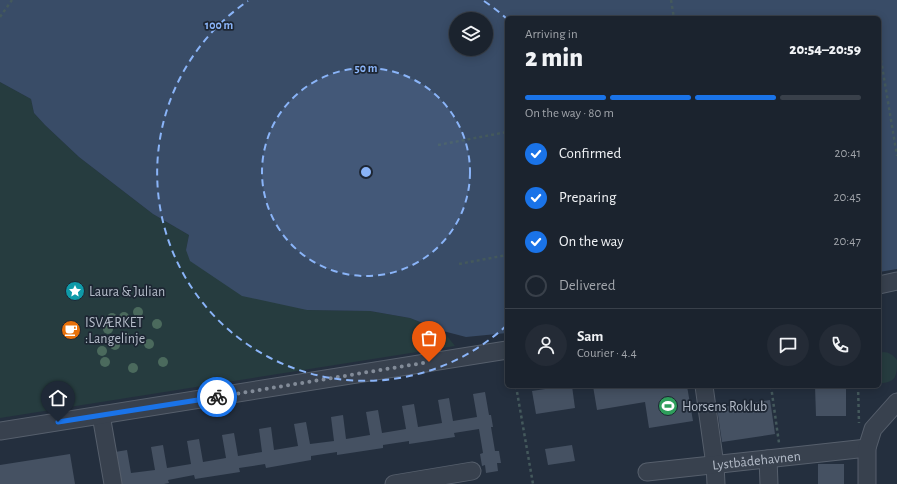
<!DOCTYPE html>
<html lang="en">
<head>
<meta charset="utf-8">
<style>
  body { margin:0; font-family:"Alegreya Sans",sans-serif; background:#242b36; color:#f1f3f6; height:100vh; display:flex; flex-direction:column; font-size:15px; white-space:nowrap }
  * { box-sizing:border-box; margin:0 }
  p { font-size:13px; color:#a0a4aa }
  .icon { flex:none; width:22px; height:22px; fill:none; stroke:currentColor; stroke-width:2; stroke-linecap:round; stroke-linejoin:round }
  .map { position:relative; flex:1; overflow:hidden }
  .side { position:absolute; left:505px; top:16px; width:376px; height:372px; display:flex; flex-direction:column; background:#1b232e; border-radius:6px; box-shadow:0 2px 10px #0003,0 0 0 1px #39404a }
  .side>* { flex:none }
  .buttons { position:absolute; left:449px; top:12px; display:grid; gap:8px }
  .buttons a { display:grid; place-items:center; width:44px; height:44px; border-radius:50%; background:#1b232e; box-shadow:0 2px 10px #0003,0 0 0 1px #39404a; font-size:20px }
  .pin { position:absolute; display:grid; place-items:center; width:34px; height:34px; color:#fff; margin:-41px -17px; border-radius:50% 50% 50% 0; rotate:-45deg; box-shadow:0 0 4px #0007 }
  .pin .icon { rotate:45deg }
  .courier { position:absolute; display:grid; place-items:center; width:40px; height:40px; margin:-20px; border:3px solid #1a73e8; border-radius:50%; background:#fff; color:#222; box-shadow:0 1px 5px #0007 }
  .head em { font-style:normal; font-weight:800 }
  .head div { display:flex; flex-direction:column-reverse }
  .head { display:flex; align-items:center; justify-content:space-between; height:68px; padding:0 20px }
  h1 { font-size:26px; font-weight:800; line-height:30px }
  .bar { display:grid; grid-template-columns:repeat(4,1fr); gap:6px 4px; align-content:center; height:48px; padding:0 20px }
  .bar i { height:5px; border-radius:3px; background:#39404a }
  .bar .selected { background:#1a73e8 }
  .bar p { grid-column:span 4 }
  .line { display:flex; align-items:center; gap:10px; padding:0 20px; border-top:1px solid #39404a }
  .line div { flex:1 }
  .round { display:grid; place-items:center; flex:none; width:42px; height:42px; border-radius:21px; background:#242b36 }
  ol { padding:0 20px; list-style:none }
  li { display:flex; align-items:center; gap:12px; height:44px }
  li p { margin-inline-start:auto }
  li .icon { padding:4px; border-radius:50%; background:#1a73e8; color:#fff; stroke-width:4 }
  li:last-child { color:#a0a4aa }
  li i { width:22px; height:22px; border:2px solid #39404a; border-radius:50% }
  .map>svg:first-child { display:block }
  .green { fill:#263c3f }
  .water { fill:#394c67; fill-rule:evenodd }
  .building { fill:#455162 }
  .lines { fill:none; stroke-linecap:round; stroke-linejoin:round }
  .minor-casing { stroke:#565f6c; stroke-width:19 }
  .path { stroke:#44595c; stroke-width:2.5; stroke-dasharray:3 3; stroke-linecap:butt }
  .minor { stroke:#38414e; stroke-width:17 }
  .tree { fill:#4b6a5d }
  .done { stroke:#828b98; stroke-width:4; stroke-dasharray:0 7.2 }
  .route { stroke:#1a73e8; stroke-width:5 }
  .ring { fill:none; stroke:#8ab4f8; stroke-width:2; stroke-dasharray:7 5 }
  .labels { text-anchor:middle; stroke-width:3.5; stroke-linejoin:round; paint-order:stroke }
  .poi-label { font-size:14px; fill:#b4bcc9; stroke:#1d2633; text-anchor:start }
  .street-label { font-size:14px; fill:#b4bcc9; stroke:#1d2633 }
  .centre { fill:#8ab4f8; stroke:#1d2633; stroke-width:2 }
  .ring-label { font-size:12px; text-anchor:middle; font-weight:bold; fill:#8ab4f8; stroke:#1d2633; stroke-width:3.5; stroke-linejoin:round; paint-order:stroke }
</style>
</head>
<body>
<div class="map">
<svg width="897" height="484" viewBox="0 0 897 484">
  <rect width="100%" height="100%" fill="#242f3e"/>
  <g class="green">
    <polygon points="0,82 31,99 34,113 45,125 79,157 153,214 189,235 186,250 307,310 370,311 410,318 443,331 455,346 0,418"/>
    <path d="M 883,352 C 889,352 893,355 897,360 C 897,375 897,383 879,383 L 879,353 Z"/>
  </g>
  <path class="water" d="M 0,0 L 897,0 L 897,269 L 879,272 L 879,18 L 507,18 L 507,333 L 466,337 L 443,331 L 410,318 L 370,311 L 307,310 L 242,296 L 190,261 L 186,250 L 189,235 L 153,214 L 79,157 L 45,125 L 34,113 L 31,99 L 0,82 ZM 456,19 L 486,19 L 486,49 L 456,49 Z"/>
  <g class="building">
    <polygon points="565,386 572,386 575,408 536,414 532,391"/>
    <polygon points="593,386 687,386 693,421 649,428 645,402 597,410"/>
    <polygon points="815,386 846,386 846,416 816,416"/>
    <polygon points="485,392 489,415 491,415 493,427 491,427 495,451 499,451 501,463 497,463 498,471 486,473 485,465 482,466 480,454 483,453 479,429 454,433 455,437 409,444 409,441 383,445 383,448 337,455 337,452 311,456 311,460 266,468 265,464 239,468 240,472 195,479 194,475 168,480 169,483 164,484 120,484 115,452 127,450 131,473 155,470 151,447 163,445 167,468 191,464 187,441 199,439 203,462 226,458 222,435 234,433 238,456 262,452 259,429 271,427 274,450 298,446 294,424 306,422 310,444 334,441 331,417 343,415 346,439 370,435 366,412 378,410 382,433 406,429 402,406 414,404 418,427 442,423 438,400 449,398 453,421 477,417 473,394"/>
    <polygon points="770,400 775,434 722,442 717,408"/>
    <polygon points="572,445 575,461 548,465 545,449"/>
    <polygon points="70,454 75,484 0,484 0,465"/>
    <rect x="818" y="464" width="26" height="20"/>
  </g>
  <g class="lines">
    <defs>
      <g id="minor">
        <polyline points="879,285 897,281"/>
        <polyline points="704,386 715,465 716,484"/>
        <polyline points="101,415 113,484"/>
        <polyline points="0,431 507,350"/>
        <polyline points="768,459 769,484"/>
        <path id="s1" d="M 647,472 L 867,448"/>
        <polyline points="394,484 472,471"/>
        <polyline points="867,484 867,448 873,429 897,402"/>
      </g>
    </defs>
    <use href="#minor" class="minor-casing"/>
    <g class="path">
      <polyline points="671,0 674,18"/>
      <polyline points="0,17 12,0"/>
      <polyline points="874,17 874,18"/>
      <polyline points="879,48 897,156"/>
      <polyline points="438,145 507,132"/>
      <polyline points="459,264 507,255"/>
      <polyline points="516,386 533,484"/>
      <polyline points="771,386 779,443"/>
      <polyline points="858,386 859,423"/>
    </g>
    <use href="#minor" class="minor"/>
  </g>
  <g class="tree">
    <circle cx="138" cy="312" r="5"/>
    <circle cx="124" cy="317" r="5"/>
    <circle cx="112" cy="318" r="5"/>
    <circle cx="157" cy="324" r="5"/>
    <circle cx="108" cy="329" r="5"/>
    <circle cx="125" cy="337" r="5"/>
    <circle cx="149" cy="344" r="5"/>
    <circle cx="115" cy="345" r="5"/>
    <circle cx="102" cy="351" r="5"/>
    <circle cx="105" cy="362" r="5"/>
    <circle cx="163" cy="362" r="5"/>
    <circle cx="133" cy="368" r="5"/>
  </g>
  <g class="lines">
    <polyline class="done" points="217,397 429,362"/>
    <polyline class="route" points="58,422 217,397"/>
  </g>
  <circle cx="366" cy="172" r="104" fill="#8ab4f8" fill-opacity=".12"/>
  <g class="ring">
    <circle cx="366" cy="172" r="104"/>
    <path d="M507 325A208 208 0 1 1 248 1M484 1A208 208 0 0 1 507 19"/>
  </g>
  <defs>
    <symbol id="sight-disc" viewBox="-11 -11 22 22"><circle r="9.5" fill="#0f9aa8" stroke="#1d2633"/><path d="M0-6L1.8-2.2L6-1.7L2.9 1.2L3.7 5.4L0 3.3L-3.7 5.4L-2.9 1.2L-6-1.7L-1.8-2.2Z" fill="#fff"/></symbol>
    <symbol id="cafe-disc" viewBox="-11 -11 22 22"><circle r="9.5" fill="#e8710a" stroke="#1d2633"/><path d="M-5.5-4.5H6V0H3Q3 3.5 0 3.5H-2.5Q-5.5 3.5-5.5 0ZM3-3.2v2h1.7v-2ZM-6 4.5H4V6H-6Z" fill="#fff"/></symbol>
    <symbol id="stadium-disc" viewBox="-11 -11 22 22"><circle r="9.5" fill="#2e9e5b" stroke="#1d2633"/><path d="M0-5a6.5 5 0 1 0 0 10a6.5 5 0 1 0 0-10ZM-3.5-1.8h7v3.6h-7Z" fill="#fff"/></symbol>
  </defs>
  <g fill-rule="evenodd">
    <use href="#sight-disc" x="64" y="280" width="22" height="22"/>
    <use href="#cafe-disc" x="60" y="319" width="22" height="22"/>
    <use href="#stadium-disc" x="657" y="395" width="22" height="22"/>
  </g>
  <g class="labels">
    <g class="poi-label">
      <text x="89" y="296">Laura &amp; Julian</text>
      <text x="85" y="327">ISVÆRKET<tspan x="85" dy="16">:Langelinje</tspan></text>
      <text x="682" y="411">Horsens Roklub</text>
    </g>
    <g class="street-label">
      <text dy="5" stroke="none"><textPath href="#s1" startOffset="110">Lystbådehavnen</textPath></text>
    </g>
  </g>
  <circle cx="366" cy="172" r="6" class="centre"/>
  <g class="ring-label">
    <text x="219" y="29">100 m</text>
    <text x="366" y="72">50 m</text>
  </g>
</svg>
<div class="buttons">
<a><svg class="icon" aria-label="layers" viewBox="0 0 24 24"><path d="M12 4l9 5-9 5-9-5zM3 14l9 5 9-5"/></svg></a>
</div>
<div class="pin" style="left:429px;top:362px;background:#ea580c"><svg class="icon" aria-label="bag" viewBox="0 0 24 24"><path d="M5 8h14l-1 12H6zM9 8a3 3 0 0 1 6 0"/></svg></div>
<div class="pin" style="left:58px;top:422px;background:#1f2937"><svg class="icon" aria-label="home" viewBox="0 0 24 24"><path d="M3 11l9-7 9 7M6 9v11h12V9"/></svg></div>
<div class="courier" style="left:217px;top:397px"><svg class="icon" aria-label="bike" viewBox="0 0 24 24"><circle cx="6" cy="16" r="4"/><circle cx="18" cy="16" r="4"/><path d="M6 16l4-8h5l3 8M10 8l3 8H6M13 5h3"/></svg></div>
<section class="side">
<div class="head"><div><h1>2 min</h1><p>Arriving in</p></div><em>20:54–20:59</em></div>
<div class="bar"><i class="selected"></i><i class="selected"></i><i class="selected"></i><i></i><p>On the way · 80 m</p></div>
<ol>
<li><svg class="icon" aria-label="check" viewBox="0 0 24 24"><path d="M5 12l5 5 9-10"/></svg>Confirmed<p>20:41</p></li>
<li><svg class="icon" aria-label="check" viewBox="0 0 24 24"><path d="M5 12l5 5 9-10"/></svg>Preparing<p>20:45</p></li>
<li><svg class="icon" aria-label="check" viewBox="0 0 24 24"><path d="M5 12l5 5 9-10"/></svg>On the way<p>20:47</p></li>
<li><i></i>Delivered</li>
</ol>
<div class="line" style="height:72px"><a class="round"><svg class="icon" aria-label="person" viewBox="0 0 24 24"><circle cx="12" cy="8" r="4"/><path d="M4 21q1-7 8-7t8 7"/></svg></a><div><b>Sam</b><p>Courier · 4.4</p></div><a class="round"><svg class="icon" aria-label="chat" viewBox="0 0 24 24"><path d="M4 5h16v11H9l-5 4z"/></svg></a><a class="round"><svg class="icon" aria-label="phone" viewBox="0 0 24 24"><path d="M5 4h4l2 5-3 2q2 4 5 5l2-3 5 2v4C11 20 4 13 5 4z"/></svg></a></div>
</section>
</div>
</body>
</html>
